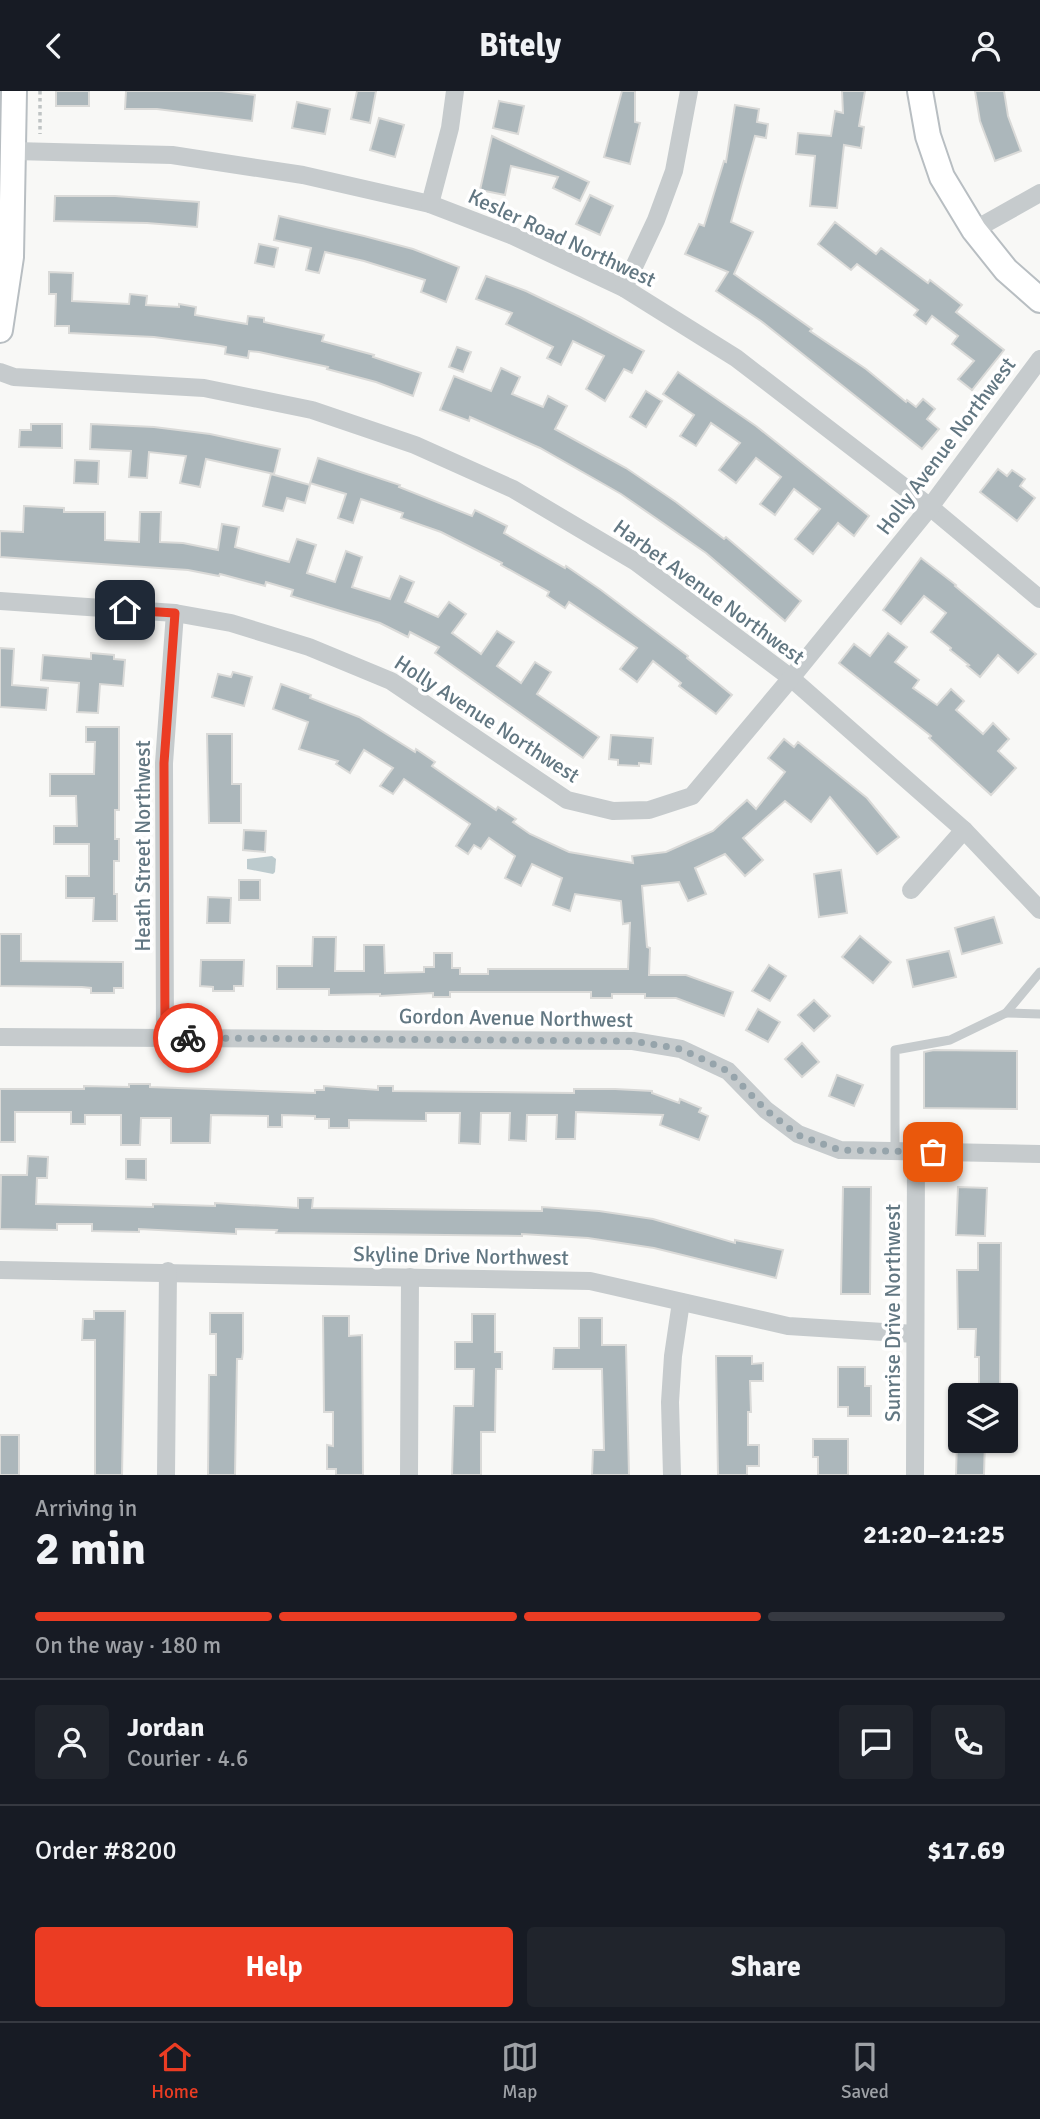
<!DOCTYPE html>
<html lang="en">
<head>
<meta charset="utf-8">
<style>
  body { margin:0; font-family:Signika,sans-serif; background:#20242c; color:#f1f3f6; height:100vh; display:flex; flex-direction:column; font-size:26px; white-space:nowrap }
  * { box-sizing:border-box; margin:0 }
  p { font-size:23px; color:#9ea1a6 }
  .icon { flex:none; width:38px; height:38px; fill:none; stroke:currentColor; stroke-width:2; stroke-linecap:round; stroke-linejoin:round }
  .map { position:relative; height:1384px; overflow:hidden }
  .side { display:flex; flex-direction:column; background:#171b24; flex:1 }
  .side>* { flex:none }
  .fabs { position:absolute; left:948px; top:1292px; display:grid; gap:14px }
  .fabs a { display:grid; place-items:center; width:70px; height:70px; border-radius:7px; background:#171b24; box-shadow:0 2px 5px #0004; font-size:35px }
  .pin { position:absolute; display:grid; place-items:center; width:60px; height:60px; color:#fff; margin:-30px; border-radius:14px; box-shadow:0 4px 10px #0006 }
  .courier { position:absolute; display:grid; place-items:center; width:70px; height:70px; margin:-35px; border:5px solid #eb3c23; border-radius:50%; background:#fff; color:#222; box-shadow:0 2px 9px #0007 }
  .head em { font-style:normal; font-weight:700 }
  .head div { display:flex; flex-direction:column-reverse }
  .head { display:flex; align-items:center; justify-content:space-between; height:119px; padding:0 35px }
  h1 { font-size:46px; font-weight:700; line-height:52px }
  .bar { display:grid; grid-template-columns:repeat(4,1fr); gap:10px 7px; align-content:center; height:84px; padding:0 35px }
  .bar i { height:9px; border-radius:5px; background:#363941 }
  .bar .active { background:#eb3c23 }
  .bar p { grid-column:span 4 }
  .line { display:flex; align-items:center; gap:18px; padding:0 35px; border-top:2px solid #363941 }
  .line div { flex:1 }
  .round { display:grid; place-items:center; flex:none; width:74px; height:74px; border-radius:7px; background:#20242c }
  .cta { display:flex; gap:14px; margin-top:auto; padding:14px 35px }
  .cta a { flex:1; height:80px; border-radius:7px; background:#eb3c23; color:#fff; font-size:28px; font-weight:700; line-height:80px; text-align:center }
  .cta a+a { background:#20242c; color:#f1f3f6 }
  header { display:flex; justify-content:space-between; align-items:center; height:91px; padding:0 35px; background:#171b24; font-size:32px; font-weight:700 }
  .dock { display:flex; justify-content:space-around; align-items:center; height:98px; border-top:2px solid #363941; background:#171b24; font-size:19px; color:#9ea1a6 }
  .dock a { display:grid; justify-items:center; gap:4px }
  .dock .active { color:#eb3c23 }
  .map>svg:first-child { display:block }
  .water { fill:#bdcbce }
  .building { fill:#acb7bb; stroke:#dadad8; stroke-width:2 }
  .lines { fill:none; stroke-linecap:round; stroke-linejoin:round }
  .secondary-casing { stroke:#b8bec2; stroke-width:28 }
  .path { stroke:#bfc3c4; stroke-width:3.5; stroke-dasharray:3.5 3.5; stroke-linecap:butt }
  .lane { stroke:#c6cbcd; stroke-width:9 }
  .street { stroke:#c6cbcd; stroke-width:18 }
  .secondary { stroke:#fff; stroke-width:24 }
  .done { stroke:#96a4ab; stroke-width:7; stroke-dasharray:0 12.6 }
  .route { stroke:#eb3c23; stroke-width:9 }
  .labels { text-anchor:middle; stroke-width:7; stroke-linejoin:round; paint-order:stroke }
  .street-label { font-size:21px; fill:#627782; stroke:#fff }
</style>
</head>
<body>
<header><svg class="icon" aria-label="back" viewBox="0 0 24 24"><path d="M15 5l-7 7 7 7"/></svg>Bitely<svg class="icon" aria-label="person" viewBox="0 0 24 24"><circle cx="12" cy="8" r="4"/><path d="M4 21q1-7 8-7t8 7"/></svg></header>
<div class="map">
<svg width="1040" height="1384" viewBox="0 0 1040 1384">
  <rect width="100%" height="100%" fill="#f8f8f6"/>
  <polygon class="water" points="272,765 276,768 275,781 273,783 247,778 247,768"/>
  <g class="building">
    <rect x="56" y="0" width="33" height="15"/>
    <polygon points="126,0 222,0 255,4 252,30 157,18 125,18"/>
    <polygon points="357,0 376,0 370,32 351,28"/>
    <polygon points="622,0 635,0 635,31 640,32 630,73 604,66"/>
    <polygon points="842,0 865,0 859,35 864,36 861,57 844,54 837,117 810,115 815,65 796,63 798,42 831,45 835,20 843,22"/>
    <polygon points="975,0 1004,0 1008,25 1021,60 995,70 980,30"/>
    <polygon points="499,10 524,15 518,43 493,37"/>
    <polygon points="297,11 330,18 325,43 292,37"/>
    <polygon points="735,14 759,18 757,31 768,33 766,47 755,45 731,131 753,141 734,183 812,238 810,240 866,278 906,311 907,309 916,316 923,308 935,318 927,328 939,338 922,358 761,230 716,200 728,181 685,163 699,133 704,135 724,70 726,71"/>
    <polygon points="379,27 404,34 395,66 370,59"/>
    <polygon points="492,45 589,91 580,110 553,97 558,86 511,75 505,104 480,99"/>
    <polygon points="590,104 613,115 600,144 576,133"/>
    <polygon points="55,105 115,105 199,111 197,136 147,132 54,130"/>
    <polygon points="279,125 364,145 413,158 459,176 446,211 421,201 425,189 364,170 325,161 319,182 306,179 311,157 274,149"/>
    <polygon points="835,131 876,163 881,157 928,192 930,189 962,214 956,221 1004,259 972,299 958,288 974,270 952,253 958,245 932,225 926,233 914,224 918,219 857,173 851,179 818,153"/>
    <polygon points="259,153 278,157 274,176 255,172"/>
    <polygon points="49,181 73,182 72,210 129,213 130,203 147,205 146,214 179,216 179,213 196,216 195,224 247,233 248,225 264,227 264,231 324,244 322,250 374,264 373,266 421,282 413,305 376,291 327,278 328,276 259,261 249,260 248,267 225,263 226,256 215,254 154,246 69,242 69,235 55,235 56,203 49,203"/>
    <polygon points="486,185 526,200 580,226 644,260 632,282 624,278 605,310 586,298 604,265 573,250 561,274 547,267 553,256 506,233 512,222 476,208"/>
    <polygon points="457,256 471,261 463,281 449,276"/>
    <polygon points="501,277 520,286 512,303 543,316 548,305 567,315 555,338 626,377 676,411 724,448 726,446 801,510 785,530 706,462 621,403 540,357 470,326 469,330 440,319 454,285 491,300"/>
    <polygon points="678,281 756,335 869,425 854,445 838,432 813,463 795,448 820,418 794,398 775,424 760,413 781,386 756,367 736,392 719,379 740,352 711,332 696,355 680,345 694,324 663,303"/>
    <polygon points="646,300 662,310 646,336 630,326"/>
    <polygon points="31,333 62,333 62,357 19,356 20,339 31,339"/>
    <polygon points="91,333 154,336 210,343 280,358 274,383 206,368 200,396 180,392 186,365 149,361 147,387 129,386 131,360 90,358"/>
    <polygon points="318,367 400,394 399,396 472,425 475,419 507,435 504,442 565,477 566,475 601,499 688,565 687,567 732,604 716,623 679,595 681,592 653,570 637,591 620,578 637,557 569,511 565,517 547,505 549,501 501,474 502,472 441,441 401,427 403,422 361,408 353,432 338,427 346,403 310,392"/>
    <polygon points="75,369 99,370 98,393 74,392"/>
    <polygon points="998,378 1007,385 1012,379 1025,388 1020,395 1035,407 1017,430 980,401"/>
    <polygon points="271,383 310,394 305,412 287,407 283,420 263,415"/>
    <polygon points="24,415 64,417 64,421 105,421 105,449 139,451 140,421 161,421 160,451 183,452 218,459 222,433 239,436 235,456 289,471 297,448 316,454 307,482 335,491 346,460 362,466 352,496 390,508 400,485 414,491 405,511 438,526 449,511 466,523 452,542 481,563 497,540 514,551 497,575 521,592 535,571 551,581 537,603 599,646 583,667 435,562 439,556 410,541 408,546 380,532 291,505 293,499 266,491 265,495 220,483 219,485 188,479 0,466 0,440 23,441"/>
    <polygon points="921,467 956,494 955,495 1036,563 1018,582 998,564 980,586 967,575 969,574 950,559 951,557 931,541 946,522 924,505 901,533 883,519"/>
    <polygon points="888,542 907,556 895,571 919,589 913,597 937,614 951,598 964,610 956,619 983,643 993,632 1009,648 998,660 1016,677 991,704 929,647 931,645 839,572 854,553 870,565"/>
    <polygon points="0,557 14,558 12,594 48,597 46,619 0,616"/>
    <polygon points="91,562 114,564 114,568 125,569 123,595 100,593 98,622 77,621 79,592 41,589 43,564 91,568"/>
    <polygon points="233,581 252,586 244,615 212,606 218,583 231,586"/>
    <polygon points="281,593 311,604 310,607 359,626 415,661 416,658 435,671 432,675 452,689 496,719 498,716 516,728 513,731 530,743 569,761 633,772 632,765 666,761 713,740 747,709 756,718 785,681 768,667 784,648 794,656 798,651 867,707 899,746 877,763 830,706 811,731 785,710 743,747 763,769 745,785 725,763 695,777 706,803 688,810 679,791 642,795 647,856 650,857 649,884 686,884 733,901 724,925 676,907 645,907 645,903 612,903 612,907 591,907 591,901 450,901 450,906 433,906 433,902 380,905 380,903 329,904 329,898 277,898 277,875 312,875 313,846 336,846 335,880 364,880 364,854 384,854 385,882 424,881 424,876 434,876 434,862 452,862 452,877 460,877 460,883 488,883 488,878 628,878 630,832 623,833 621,810 575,803 570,820 553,814 562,787 532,773 521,795 505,787 515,765 489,747 481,758 474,754 468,763 456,755 470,733 404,688 393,703 380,695 393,677 364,659 350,682 336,673 338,670 299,658 308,631 273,618"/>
    <polygon points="86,636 119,636 119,719 115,719 115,748 119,748 119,770 114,770 114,803 117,803 117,830 93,830 94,807 66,807 66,785 89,785 89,753 54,753 54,735 77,735 76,705 50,705 50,683 94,683 95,651 86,651"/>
    <polygon points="207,643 232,643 232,693 241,693 241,732 209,732"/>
    <polygon points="611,644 653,647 651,673 639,672 639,675 618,674 618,669 609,668"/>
    <polygon points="244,739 266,740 265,761 243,759"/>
    <polygon points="841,779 847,822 819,826 814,783"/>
    <rect x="239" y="789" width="21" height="20"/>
    <polygon points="208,806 231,807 230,832 207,832"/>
    <polygon points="994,826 1002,852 962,863 955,837"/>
    <polygon points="0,843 21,843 21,870 123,871 123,897 114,897 114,902 91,902 91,897 82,896 0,895"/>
    <polygon points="860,845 891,871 873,892 842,866"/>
    <polygon points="949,860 956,886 913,896 907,869"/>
    <polygon points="201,869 244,869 243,895 234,895 234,900 213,900 213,896 200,895"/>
    <polygon points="769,874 786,885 770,910 752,900"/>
    <polygon points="814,909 830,925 814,940 798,924"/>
    <polygon points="758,918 780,931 768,951 746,939"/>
    <polygon points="802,952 819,971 802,986 785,968"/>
    <polygon points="934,959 1017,960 1017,1018 924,1017 924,961"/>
    <polygon points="837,984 863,994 854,1015 829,1005"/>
    <polygon points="129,993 150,993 150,996 315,1002 315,999 324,999 324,995 378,999 378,995 393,995 393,1000 574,1002 574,998 615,998 652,1000 652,1002 679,1012 680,1008 701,1017 699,1021 708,1025 699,1049 660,1034 663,1024 576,1021 575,1048 556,1048 557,1024 527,1024 526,1050 509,1049 510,1022 481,1022 480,1053 459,1052 460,1022 426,1022 426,1030 349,1029 349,1037 329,1037 329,1028 315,1028 315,1025 282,1024 282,1036 268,1036 268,1025 211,1024 210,1052 171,1052 171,1027 141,1027 140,1054 121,1054 121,1024 85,1024 85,1033 71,1033 71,1021 15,1021 15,1051 0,1051 0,998 84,998 84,995 129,996"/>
    <polygon points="28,1065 48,1066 47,1087 37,1087 36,1113 153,1116 153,1113 215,1115 215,1112 298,1117 298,1107 313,1107 312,1117 542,1120 542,1116 599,1120 653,1128 735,1152 735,1149 783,1159 776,1187 654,1157 588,1147 522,1143 522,1145 276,1142 277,1139 236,1138 236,1143 139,1138 139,1141 92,1140 92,1133 57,1133 57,1139 0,1138 1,1084 27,1084"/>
    <polygon points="126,1068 146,1068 146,1089 126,1088"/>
    <polygon points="843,1096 871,1096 870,1203 841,1203"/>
    <polygon points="958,1096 987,1097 985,1145 956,1144"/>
    <polygon points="978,1152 1001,1152 1000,1304 979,1304 979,1266 975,1266 976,1238 958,1238 957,1179 978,1179"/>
    <polygon points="94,1220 125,1220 122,1384 95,1384 95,1249 82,1249 83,1228 94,1228"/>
    <polygon points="210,1222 243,1222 243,1261 242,1268 237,1268 235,1384 208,1384 209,1284 216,1284 216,1243 210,1243"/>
    <polygon points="472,1223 495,1223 495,1261 502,1261 502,1278 496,1278 495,1341 481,1341 481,1384 452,1384 454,1315 473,1315 474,1278 455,1278 455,1251 472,1251"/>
    <polygon points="323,1225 349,1225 349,1245 362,1244 363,1384 336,1384 336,1378 327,1378 327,1354 333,1355 333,1321 324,1321"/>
    <polygon points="579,1227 602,1227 602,1254 626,1254 629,1384 592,1384 593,1359 604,1359 602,1278 553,1278 554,1257 579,1257"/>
    <polygon points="716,1265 752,1265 752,1273 763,1272 763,1290 750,1290 751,1321 748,1321 748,1354 759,1354 759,1375 747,1375 747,1384 718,1384"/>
    <polygon points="838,1276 865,1276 865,1295 871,1295 871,1325 848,1325 848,1316 838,1316"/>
    <rect x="0" y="1344" width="19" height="40"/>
    <polygon points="813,1348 848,1348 848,1384 818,1384 818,1366 813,1366"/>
    <polygon points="957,1349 985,1349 984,1384 956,1384"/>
  </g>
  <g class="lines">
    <defs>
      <g id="secondary">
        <polyline points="920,0 928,45 942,86 974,139 1006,179 1040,209"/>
        <polyline points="0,239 11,166 14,0"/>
      </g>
    </defs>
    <use href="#secondary" class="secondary-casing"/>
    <polyline class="path" points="40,0 40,43"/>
    <g class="lane">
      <polyline points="1006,922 1040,923"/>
      <polyline points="895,1061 895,959 950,949 1006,922 1040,881"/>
    </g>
    <g class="street">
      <polyline points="14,60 172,64 303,84 430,113 511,144 624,197 736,267 930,416 1040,508"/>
      <polyline points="430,113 450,37 455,0"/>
      <polyline points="974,139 1040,102"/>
      <polyline points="624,197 656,129 674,80 689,0"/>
      <polyline points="0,281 14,286 204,297 312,319 415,354 513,398 636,471 791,587 964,739 1040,819"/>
      <polyline points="0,510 175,522 231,532 309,556 391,590 567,709 613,720 649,719 692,705 791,587 930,416 1040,268"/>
      <polyline points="911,799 964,739"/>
      <polyline points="0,946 633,950 681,958 728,980 766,1019 798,1043 840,1059 1040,1063"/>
      <polyline points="165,947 164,672 175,522"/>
      <polyline points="0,1179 590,1190 788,1235 915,1243"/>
      <polyline points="166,1384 168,1180"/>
      <polyline points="409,1384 410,1186"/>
      <polyline points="672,1384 670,1311 673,1265 681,1211"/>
      <polyline points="915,1384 916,1061"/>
    </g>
    <use href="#secondary" class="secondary"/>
  </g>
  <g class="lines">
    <polyline class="done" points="188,947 633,950 681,958 728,980 766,1019 798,1044 840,1059 933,1061"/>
    <polyline class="route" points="125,519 175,522 164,672 165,947 188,947"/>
  </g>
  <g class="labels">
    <g class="street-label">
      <text transform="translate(562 147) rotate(25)" y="7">Kesler Road Northwest</text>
      <text transform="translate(946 355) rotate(-53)" y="7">Holly Avenue Northwest</text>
      <text transform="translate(709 501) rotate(36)" y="7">Harbet Avenue Northwest</text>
      <text transform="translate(487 628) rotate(33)" y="7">Holly Avenue Northwest</text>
      <text transform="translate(143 755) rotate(-90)" y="7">Heath Street Northwest</text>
      <text transform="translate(516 927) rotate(1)" y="7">Gordon Avenue Northwest</text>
      <text transform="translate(461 1165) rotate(1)" y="7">Skyline Drive Northwest</text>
      <text transform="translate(893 1222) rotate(-90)" y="7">Sunrise Drive Northwest</text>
    </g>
  </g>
</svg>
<div class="fabs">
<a><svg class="icon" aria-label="layers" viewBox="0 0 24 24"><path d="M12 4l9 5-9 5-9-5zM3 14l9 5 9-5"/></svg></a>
</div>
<div class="pin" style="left:933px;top:1061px;background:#ea580c"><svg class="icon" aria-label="bag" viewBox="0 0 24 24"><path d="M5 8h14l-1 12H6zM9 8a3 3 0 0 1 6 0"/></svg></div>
<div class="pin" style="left:125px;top:519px;background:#1f2937"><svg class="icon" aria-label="home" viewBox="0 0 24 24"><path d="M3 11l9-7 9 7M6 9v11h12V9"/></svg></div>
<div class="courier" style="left:188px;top:947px"><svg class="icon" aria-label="bike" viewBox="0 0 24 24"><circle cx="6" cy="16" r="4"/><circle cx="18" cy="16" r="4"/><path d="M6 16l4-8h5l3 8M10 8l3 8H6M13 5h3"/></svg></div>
</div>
<section class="side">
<div class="head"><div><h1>2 min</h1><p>Arriving in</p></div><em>21:20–21:25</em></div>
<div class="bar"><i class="active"></i><i class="active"></i><i class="active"></i><i></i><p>On the way · 180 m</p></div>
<div class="line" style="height:126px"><a class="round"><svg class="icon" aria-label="person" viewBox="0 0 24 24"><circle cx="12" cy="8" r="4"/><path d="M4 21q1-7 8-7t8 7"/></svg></a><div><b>Jordan</b><p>Courier · 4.6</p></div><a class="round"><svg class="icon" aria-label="chat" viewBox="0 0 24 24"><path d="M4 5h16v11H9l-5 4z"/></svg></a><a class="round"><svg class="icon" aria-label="phone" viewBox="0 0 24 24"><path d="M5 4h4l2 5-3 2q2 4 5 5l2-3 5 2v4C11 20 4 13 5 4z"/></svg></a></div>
<div class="line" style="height:91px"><div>Order #8200</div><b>$17.69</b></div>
<div class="cta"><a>Help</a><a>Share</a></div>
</section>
<nav class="dock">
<a class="active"><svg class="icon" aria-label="home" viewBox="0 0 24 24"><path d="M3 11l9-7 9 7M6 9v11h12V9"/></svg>Home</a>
<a><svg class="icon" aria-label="map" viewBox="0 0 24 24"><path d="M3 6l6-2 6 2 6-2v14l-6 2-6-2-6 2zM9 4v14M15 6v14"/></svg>Map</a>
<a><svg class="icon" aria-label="saved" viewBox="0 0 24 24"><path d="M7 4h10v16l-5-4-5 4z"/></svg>Saved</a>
</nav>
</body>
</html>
